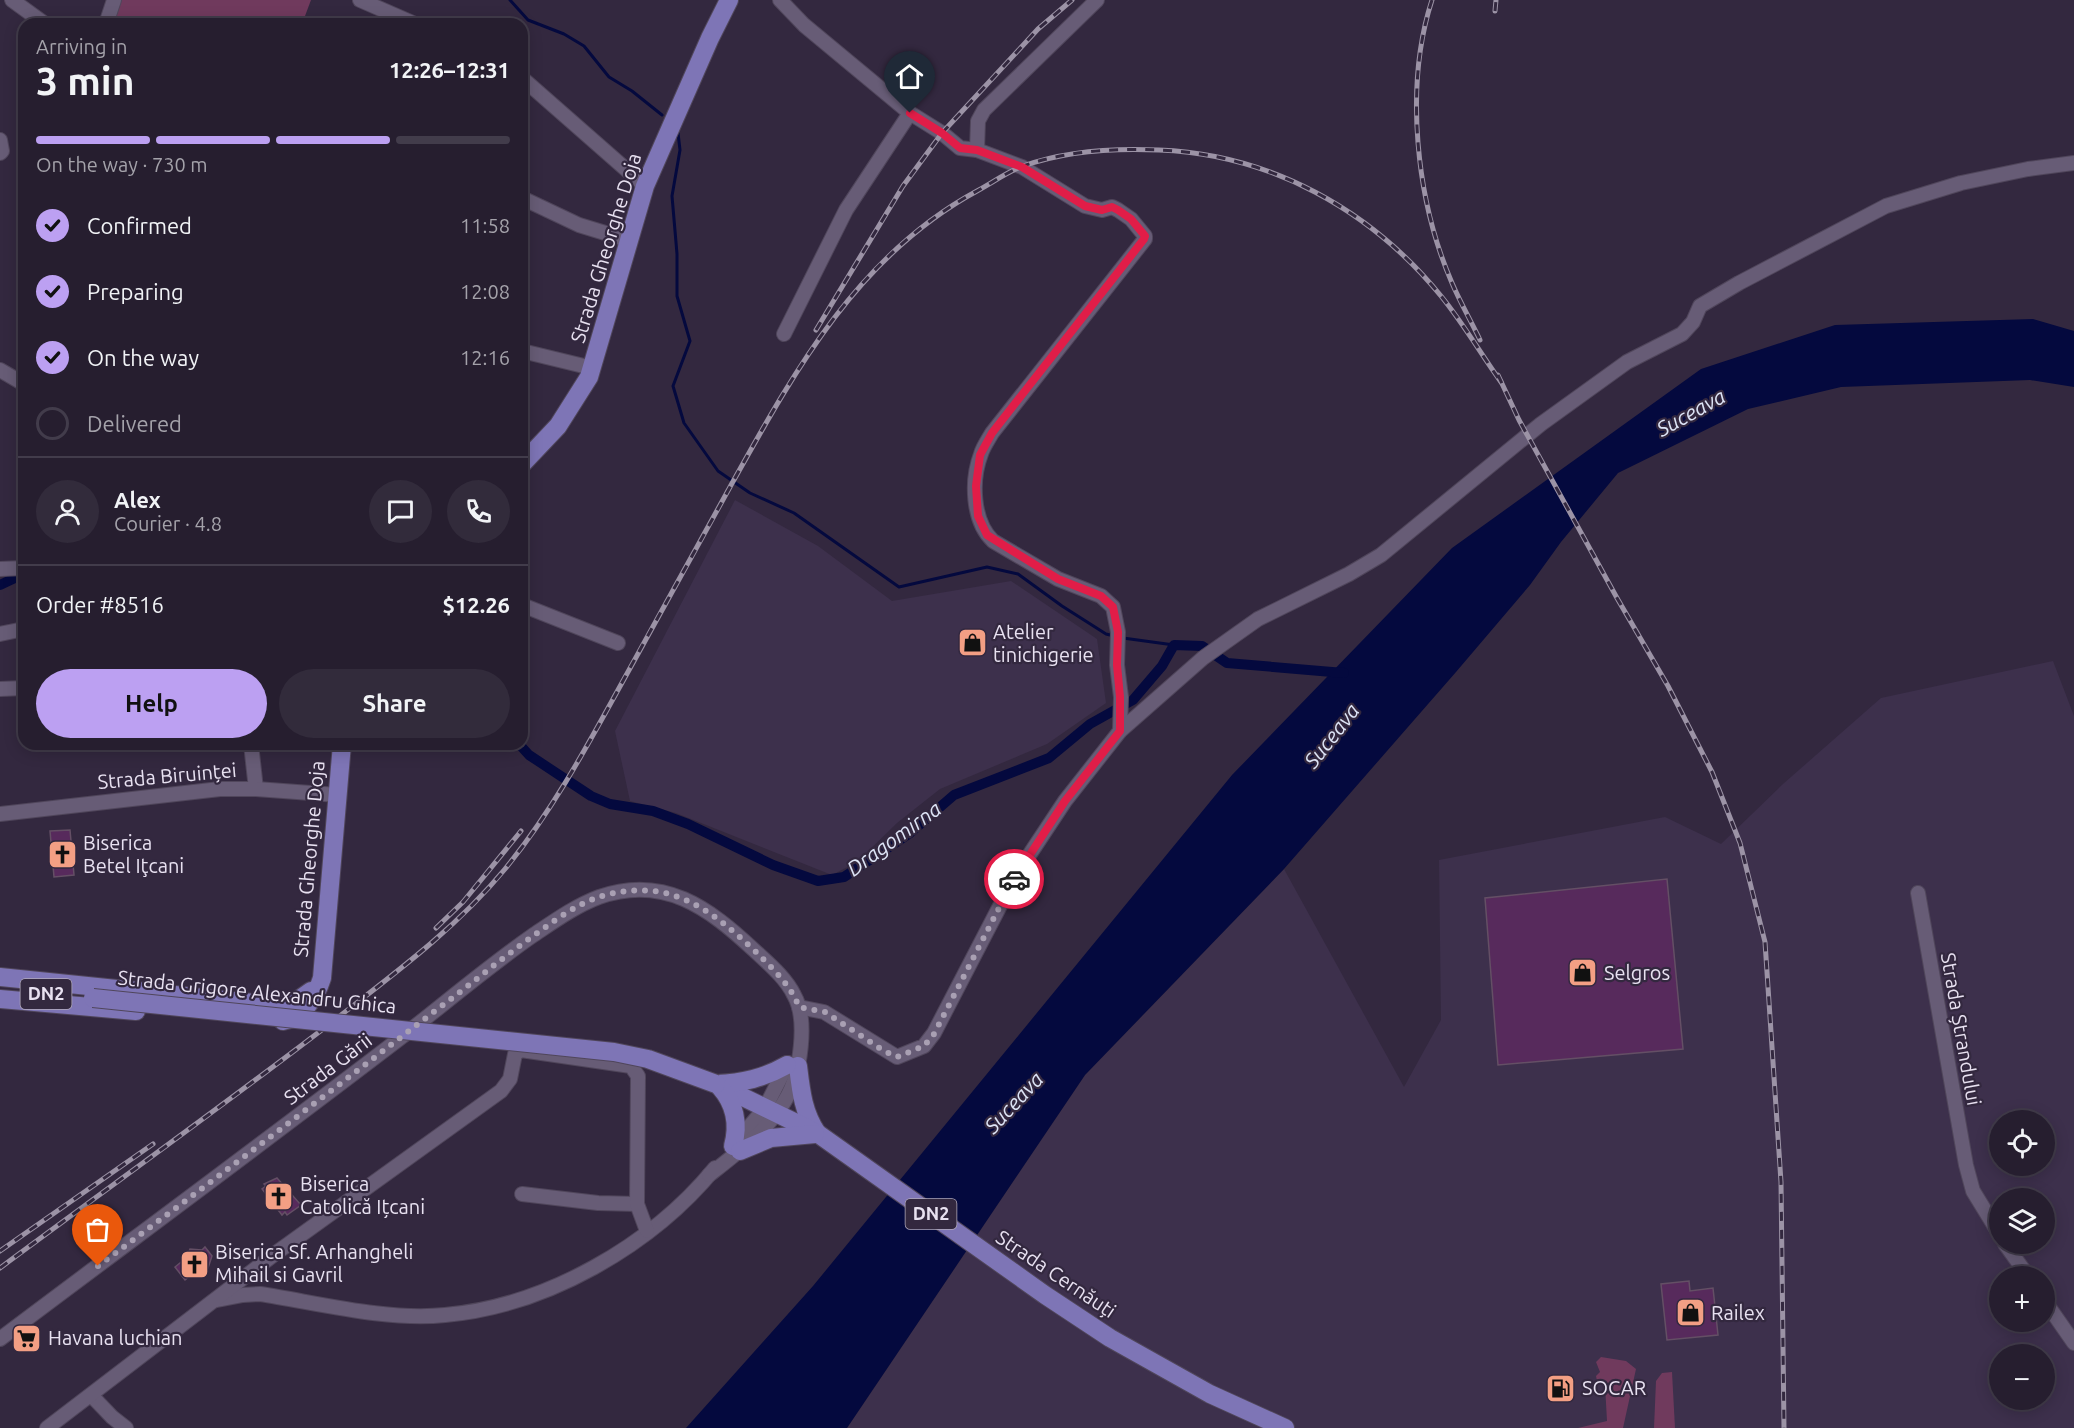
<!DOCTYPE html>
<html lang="en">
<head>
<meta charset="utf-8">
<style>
  body { margin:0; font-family:Ubuntu,sans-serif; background:#322b3b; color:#f1f3f6; height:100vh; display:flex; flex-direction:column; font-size:22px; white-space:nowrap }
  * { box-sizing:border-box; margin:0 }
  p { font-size:20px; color:#a4a2aa }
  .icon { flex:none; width:33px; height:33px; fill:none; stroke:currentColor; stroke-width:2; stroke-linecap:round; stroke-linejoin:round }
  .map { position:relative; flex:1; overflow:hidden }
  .details { position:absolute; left:18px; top:18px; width:510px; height:732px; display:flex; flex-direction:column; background:#261e2f; border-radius:18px; box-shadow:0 3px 15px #0003,0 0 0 2px #423c4b }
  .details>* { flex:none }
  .controls { position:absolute; left:1989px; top:1110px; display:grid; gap:12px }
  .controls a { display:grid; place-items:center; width:66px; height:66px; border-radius:50%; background:#261e2f; box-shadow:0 3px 15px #0003,0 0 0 2px #423c4b; font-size:30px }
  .pin { position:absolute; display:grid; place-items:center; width:51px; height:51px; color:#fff; margin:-62px -26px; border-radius:50% 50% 50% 0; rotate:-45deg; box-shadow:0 0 6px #0007 }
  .pin .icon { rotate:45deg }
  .courier { position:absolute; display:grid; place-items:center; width:60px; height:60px; margin:-30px; border:4px solid #e11d48; border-radius:50%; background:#fff; color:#222; box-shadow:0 2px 8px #0007 }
  .summary em { font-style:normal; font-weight:600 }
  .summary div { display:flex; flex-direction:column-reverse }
  .summary { display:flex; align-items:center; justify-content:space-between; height:102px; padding:0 18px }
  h1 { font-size:39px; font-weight:600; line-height:45px }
  .bar { display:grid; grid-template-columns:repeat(4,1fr); gap:9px 6px; align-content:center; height:72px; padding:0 18px }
  .bar i { height:8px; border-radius:4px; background:#423c4b }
  .bar .current { background:#bca0f2 }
  .bar p { grid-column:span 4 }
  .line { display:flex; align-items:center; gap:15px; padding:0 18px; border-top:2px solid #423c4b }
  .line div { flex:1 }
  .round { display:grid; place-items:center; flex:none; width:63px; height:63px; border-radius:32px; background:#322b3b }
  ol { padding:0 18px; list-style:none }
  li { display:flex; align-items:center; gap:18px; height:66px }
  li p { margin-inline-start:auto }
  li .icon { padding:6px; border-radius:50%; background:#bca0f2; color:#111; stroke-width:4 }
  li:last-child { color:#a4a2aa }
  li i { width:33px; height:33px; border:3px solid #423c4b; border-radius:50% }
  .action { display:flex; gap:12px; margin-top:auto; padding:12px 18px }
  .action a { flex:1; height:69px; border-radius:36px; background:#bca0f2; color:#111; font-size:24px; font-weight:600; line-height:69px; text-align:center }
  .action a+a { background:#322b3b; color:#f1f3f6 }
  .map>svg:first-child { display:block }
  .built { fill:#3d304c; fill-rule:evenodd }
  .green { fill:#703a5d }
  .water { fill:#04093e }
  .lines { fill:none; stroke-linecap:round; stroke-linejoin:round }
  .stream { stroke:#04093e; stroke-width:3 }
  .canal { stroke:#04093e; stroke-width:10 }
  .building { fill:#572a5c; stroke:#644f65; stroke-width:1.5 }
  .minor-casing { stroke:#50465b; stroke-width:16 }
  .major-casing { stroke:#50465b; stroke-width:20 }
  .minor { stroke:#675c76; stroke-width:14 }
  .major { stroke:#7e75b6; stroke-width:18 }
  .rail-casing { stroke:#9c93a6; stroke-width:5 }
  .rail { stroke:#33283f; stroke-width:3; stroke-dasharray:9; stroke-linecap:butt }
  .major-bridge-casing { stroke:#50465b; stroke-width:20; stroke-linecap:butt }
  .major-bridge { stroke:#7e75b6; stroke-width:18 }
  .done { stroke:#a9a0b3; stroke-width:6; stroke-dasharray:0 10.8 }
  .route { stroke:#e11d48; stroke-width:8 }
  .labels { text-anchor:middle; stroke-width:4.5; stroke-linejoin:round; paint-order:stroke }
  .shield { fill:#33283f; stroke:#b2aabc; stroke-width:1.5 }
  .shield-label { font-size:18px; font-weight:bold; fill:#e8e1f1 }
  .street-label { font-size:20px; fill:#e8e1f1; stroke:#33283f }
  .poi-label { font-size:20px; fill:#e8e1f1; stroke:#33283f; text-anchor:start }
  .water-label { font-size:21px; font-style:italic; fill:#dde4f6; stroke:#33283f }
</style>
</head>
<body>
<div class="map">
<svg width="2074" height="1428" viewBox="0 0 2074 1428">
  <rect width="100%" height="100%" fill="#33283f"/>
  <g class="built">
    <polygon points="735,500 818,546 892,601 1011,581 1097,639 1106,703 1047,744 940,789 897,823 857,862 832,875 676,813 630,801 615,731"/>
    <path d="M 2053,661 L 2074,716 L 2074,1428 L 847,1428 L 1085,1075 L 1284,869 L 1404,1087 L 1441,1020 L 1439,860 L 1665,817 L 1721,844 L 1783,784 L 1881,698 ZM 2000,1120 L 2044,1120 L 2044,1166 L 2000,1166 ZM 2000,1198 L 2044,1198 L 2044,1244 L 2000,1244 ZM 2000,1276 L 2044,1276 L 2044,1322 L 2000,1322 ZM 2000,1354 L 2044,1354 L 2044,1400 L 2000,1400 Z"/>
  </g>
  <g class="green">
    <polygon points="121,0 311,0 302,24 114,24"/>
    <polygon points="1601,1357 1626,1361 1636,1369 1623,1428 1578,1428 1607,1421 1605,1385 1597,1381 1596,1376 1600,1372 1596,1362"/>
    <polygon points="1672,1372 1675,1428 1654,1428 1656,1381 1662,1373"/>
  </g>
  <polygon class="water" points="2033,319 2074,331 2074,387 2030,380 1841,387 1748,409 1618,473 1561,542 1530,585 1456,672 1284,869 1085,1075 847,1428 686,1428 813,1286 1232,775 1452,548 1701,369 1835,325"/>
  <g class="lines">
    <g class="stream">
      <polyline points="510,0 528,20 564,34 584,46 609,77 632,91 662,115"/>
      <polyline points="678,133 680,150 672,196 677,254 677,296 690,341 673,386 684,423 718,471 750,493 794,513 899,587 987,567 1018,574 1062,606 1106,634 1114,636"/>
      <polyline points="1123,638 1174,645"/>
    </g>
    <g class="canal">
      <polyline points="0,585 17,577 24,576"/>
      <polyline points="519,744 529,755 591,796 610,804 653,811 688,824 773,865 818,881 844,877 910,833 954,795 1049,758 1090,724 1133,700 1162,666 1174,645 1202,646 1227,663 1344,673"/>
    </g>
  </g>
  <g class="building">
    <polygon points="70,830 74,875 54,877 50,831"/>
    <polygon points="1667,879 1683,1049 1498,1065 1485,898"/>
    <polygon points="277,1178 301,1205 287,1215 285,1212 282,1215 262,1189 266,1186 264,1184"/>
    <polygon points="205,1247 212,1256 208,1268 201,1273 195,1272 185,1280 175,1267 186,1258 190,1249 202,1250"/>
    <polygon points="1689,1281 1690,1291 1713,1288 1718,1335 1667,1340 1661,1284"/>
  </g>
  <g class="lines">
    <defs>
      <g id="minor">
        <polyline points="12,0 45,24"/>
        <polyline points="360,0 415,24"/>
        <path d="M 780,0 L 804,25 L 910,113 L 942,133 L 960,148 L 977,150 L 1022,167 L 1085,206 L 1102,210 L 1112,207 L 1118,210 L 1131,219 L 1145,236 L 1145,239 L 992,433 C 988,440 983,447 981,454 C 971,480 972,521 993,541 L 1058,579 L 1101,596 L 1113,607 L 1118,632 L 1117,665 L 1121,697 L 1120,731"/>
        <polyline points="106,24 114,0"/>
        <polyline points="522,78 645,186"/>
        <polyline points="0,140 2,151 0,153"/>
        <polyline points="977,150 978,121 984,110 1097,0"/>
        <polyline points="522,198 579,225 628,240"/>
        <polyline points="784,334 846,210 910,113"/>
        <polyline points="522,351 592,368"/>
        <polyline points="0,370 24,384"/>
        <polyline points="0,569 24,568"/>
        <polyline points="522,605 618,643"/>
        <polyline points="0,634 24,629"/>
        <polyline points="0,689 24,688"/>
        <polyline points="251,744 256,789"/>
        <polyline points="0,814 220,789 256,789 338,795"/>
        <polyline points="1918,893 1966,1165 1973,1191 2000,1235"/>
        <polyline points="799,1007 824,1012 897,1057 924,1046 934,1033 1016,875 1065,801 1120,731 1203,658 1258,619 1349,574 1381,555 1541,424 1627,362 1682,334 1693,322 1700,306 1739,283 1886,206 1961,183 2028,169 2074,163"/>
        <polyline points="733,1146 765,1108 788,1063"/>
        <polyline points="522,1194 598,1203 637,1204"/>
        <polyline points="2005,1244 2028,1276"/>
        <path d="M 217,1300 L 243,1295 L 260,1294 C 318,1303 387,1321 445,1315 C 546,1306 651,1246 715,1168"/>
        <polyline points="2044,1300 2074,1343"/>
        <path d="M 0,1339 C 133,1239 267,1140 399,1039 C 443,1005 486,968 532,936 C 553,922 575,906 599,897 C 664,874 709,908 754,950 C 768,963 786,978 794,995 C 805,1014 802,1044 798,1066 C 790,1114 745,1147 709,1175"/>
        <polyline points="91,1395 112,1417 126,1428"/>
        <polyline points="47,1428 276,1253 501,1091 510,1079 515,1054 521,1050 631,1066 638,1076 637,1204 647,1231"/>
      </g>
      <g id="major">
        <polyline points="522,464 558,426 589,377 645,186 710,38 729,0"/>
        <polyline points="0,977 273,1005 294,1003 311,991"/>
        <polyline points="0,999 136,1011"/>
        <path d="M 283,1021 C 303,1017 316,997 322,978 L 342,744"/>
        <path d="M 798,1066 C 801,1091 803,1112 817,1133"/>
        <polyline points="716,1084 817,1133 1045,1295 1110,1338 1210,1394 1285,1428"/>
        <path d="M 716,1084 C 743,1083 764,1078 787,1065"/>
        <path d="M 720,1087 C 735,1104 739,1124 733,1146"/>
        <polyline points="740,1151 771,1138 815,1134"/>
      </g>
    </defs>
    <use href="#minor" class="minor-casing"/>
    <use href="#major" class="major-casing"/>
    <use href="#minor" class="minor"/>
    <use href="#major" class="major"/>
    <defs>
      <g id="rail">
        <path d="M 1432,0 C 1404,86 1416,200 1452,283 C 1460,302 1471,321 1480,340"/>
        <polyline points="1495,11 1496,0"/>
        <polyline points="816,330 903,186 942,133 1038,29 1072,0"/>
        <polyline points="1498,375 1519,420 1617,598 1668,686 1712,772 1740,843 1765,942 1781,1182 1784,1428"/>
        <polyline points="436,928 463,902 521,831"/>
        <polyline points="0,1251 153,1144"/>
        <path d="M 0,1268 C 108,1188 217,1110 323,1029 C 387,979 453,932 505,869 C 550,814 584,752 618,690 C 655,622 693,555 730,487 C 794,372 857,256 977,191 C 992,183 1007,172 1023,166 C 1065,151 1115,148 1159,150 C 1270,154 1371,210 1441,296 C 1463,323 1481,354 1501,382"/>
      </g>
    </defs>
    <use href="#rail" class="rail-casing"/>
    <use href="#rail" class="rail"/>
    <defs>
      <polyline id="major-bridge" points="93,998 614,1052 648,1059 716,1084"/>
    </defs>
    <use href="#major-bridge" class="major-bridge-casing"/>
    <use href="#major-bridge" class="major-bridge"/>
  </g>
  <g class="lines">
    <path class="done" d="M 98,1266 C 210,1183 321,1099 431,1014 C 469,986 504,956 543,929 C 561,916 581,902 602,896 C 669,877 709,908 755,951 C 772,968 790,984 799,1007 L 825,1012 L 884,1051 L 897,1057 L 924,1046 L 934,1034 L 1014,879"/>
    <polyline class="route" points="910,113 942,133 960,148 977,150 1022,167 1085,206 1102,210 1112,207 1118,210 1131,219 1145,236 1144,239 992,433 980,455 976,486 978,516 987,535 1058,579 1101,596 1113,607 1118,632 1117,665 1120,697 1120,731 1065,801 1014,879"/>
  </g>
  <defs>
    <symbol id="shop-square" viewBox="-11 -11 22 22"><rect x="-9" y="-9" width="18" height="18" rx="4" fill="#f39f84" stroke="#33283f"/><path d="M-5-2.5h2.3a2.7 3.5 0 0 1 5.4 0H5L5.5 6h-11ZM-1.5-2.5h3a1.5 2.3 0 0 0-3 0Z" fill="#111"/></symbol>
    <symbol id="church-square" viewBox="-11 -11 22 22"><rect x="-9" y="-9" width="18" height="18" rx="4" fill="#f39f84" stroke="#33283f"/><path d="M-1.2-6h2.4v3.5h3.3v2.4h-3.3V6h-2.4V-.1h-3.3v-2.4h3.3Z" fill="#111"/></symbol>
    <symbol id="supermarket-square" viewBox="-11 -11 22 22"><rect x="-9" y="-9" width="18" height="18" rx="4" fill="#f39f84" stroke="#33283f"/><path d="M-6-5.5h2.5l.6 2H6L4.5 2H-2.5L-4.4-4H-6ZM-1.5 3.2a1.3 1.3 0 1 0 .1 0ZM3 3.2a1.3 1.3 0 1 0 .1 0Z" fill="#111"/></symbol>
    <symbol id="fuel-square" viewBox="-11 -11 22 22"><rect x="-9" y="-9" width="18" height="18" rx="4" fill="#f39f84" stroke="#33283f"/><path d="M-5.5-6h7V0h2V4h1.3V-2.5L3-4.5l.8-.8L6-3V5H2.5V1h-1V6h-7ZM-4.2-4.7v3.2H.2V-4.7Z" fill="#111"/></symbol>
  </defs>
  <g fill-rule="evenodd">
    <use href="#shop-square" x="956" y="626" width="33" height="33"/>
    <use href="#church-square" x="46" y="838" width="33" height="33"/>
    <use href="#shop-square" x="1566" y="956" width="33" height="33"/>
    <use href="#church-square" x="262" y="1180" width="33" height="33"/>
    <use href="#church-square" x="178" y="1248" width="33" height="33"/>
    <use href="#shop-square" x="1674" y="1296" width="33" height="33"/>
    <use href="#supermarket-square" x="10" y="1322" width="33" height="33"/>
    <use href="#fuel-square" x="1544" y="1372" width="33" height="33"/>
  </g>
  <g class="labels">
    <g class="shield">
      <rect x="20.5" y="979" width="51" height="30" rx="4.5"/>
      <rect x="905.5" y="1199" width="51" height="30" rx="4.5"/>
    </g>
    <g class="shield-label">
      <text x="46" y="1000">DN2</text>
      <text x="931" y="1220">DN2</text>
    </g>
    <g class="street-label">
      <text transform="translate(606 248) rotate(-73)" y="7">Strada Gheorghe Doja</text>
      <text transform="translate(167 776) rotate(-5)" y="7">Strada Biruinței</text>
      <text transform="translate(309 859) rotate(-85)" y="7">Strada Gheorghe Doja</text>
      <text transform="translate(257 992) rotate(6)" y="7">Strada Grigore Alexandru Ghica</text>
      <text transform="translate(1961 1029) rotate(80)" y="7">Strada Ștrandului</text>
      <text transform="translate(328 1069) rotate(-37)" y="7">Strada Gării</text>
      <text transform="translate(1056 1274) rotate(34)" y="7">Strada Cernăuți</text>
    </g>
    <g class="poi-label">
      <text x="993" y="639">Atelier<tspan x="993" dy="23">tinichigerie</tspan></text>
      <text x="83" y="850">Biserica<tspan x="83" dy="23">Betel Iţcani</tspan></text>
      <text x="1604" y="980">Selgros</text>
      <text x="300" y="1191">Biserica<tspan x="300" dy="23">Catolică Ițcani</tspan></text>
      <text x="215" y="1259">Biserica Sf. Arhangheli<tspan x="215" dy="23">Mihail si Gavril</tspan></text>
      <text x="1711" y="1320">Railex</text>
      <text x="48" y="1345">Havana luchian</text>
      <text x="1582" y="1395">SOCAR</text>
    </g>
    <g class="water-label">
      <text transform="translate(1691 413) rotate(-29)" y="7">Suceava</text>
      <text transform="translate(1332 736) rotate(-52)" y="7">Suceava</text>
      <text transform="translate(894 839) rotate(-36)" y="7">Dragomirna</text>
      <text transform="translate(1014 1103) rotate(-47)" y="7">Suceava</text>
    </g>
  </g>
</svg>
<div class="controls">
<a><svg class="icon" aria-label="locate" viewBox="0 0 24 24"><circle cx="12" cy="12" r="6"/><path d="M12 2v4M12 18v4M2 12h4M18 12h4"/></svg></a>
<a><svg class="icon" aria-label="layers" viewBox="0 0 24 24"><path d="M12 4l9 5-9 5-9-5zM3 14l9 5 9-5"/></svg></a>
<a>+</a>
<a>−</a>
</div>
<div class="pin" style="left:98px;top:1266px;background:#ea580c"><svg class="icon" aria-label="bag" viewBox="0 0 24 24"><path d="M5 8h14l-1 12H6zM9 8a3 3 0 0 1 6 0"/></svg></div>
<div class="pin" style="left:910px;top:113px;background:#1f2937"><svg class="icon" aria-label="home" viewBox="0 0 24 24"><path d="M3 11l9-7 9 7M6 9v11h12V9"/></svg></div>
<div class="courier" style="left:1014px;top:879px"><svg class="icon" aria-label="car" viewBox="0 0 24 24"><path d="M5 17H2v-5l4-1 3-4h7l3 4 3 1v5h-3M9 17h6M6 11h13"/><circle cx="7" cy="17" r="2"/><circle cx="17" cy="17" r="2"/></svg></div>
<section class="details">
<div class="summary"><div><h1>3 min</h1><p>Arriving in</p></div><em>12:26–12:31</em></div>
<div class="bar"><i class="current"></i><i class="current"></i><i class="current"></i><i></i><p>On the way · 730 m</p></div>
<ol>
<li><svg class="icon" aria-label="check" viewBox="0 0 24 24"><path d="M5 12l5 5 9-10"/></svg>Confirmed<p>11:58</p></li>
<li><svg class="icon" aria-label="check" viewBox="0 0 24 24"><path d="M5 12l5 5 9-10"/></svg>Preparing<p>12:08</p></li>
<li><svg class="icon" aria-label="check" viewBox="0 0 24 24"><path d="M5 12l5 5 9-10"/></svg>On the way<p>12:16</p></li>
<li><i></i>Delivered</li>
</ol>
<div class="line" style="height:108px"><a class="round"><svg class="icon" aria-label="person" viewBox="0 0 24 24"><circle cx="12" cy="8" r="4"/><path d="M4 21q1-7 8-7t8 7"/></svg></a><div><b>Alex</b><p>Courier · 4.8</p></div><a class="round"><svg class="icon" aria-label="chat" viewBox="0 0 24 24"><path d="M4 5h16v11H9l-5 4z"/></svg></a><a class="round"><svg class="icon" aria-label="phone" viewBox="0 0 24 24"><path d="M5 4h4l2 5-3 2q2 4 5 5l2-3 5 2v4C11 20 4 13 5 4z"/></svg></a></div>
<div class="line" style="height:78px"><div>Order #8516</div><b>$12.26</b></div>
<div class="action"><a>Help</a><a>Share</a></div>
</section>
</div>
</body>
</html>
